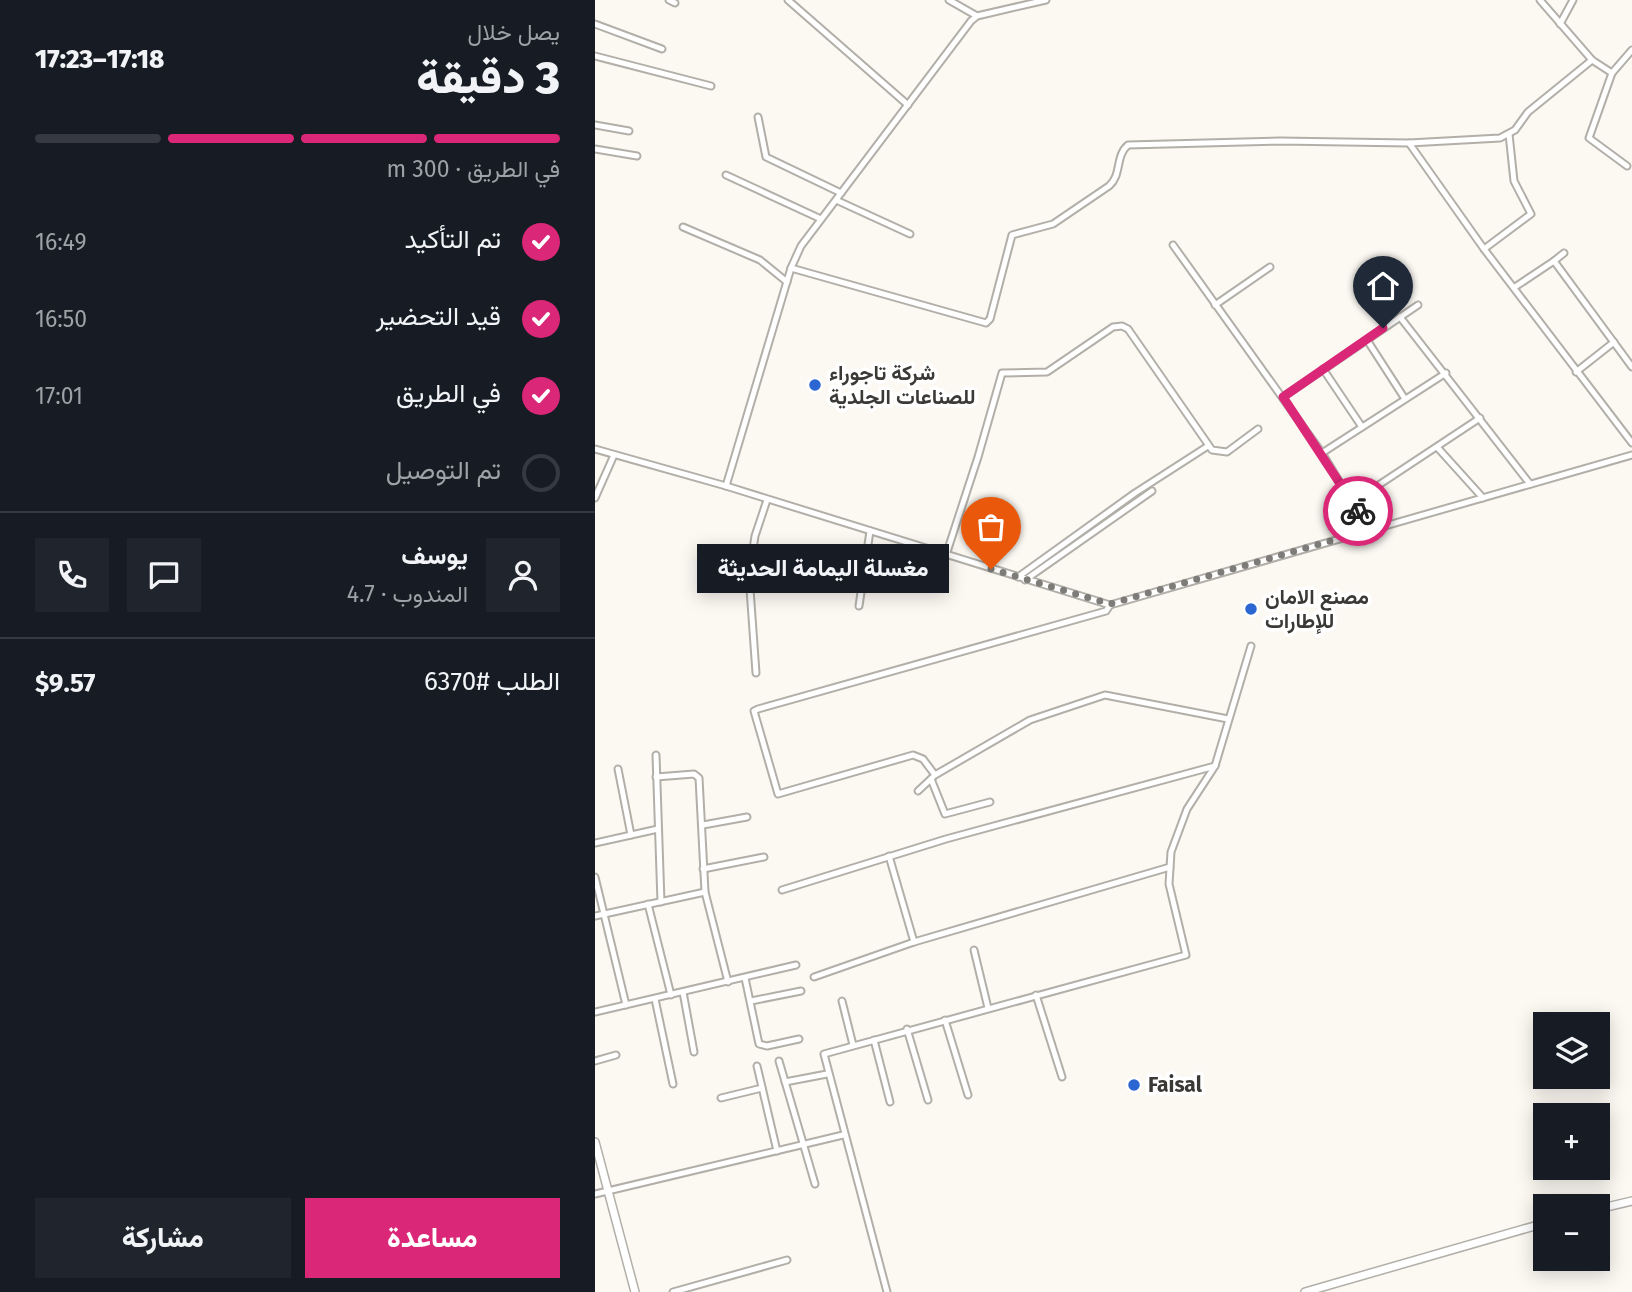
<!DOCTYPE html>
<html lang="ar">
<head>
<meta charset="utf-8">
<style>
  body { margin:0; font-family:"Fira Sans",Vazirmatn,sans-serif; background:#20242c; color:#f1f3f6; direction:rtl; height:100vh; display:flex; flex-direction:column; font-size:26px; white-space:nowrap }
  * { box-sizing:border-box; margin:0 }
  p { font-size:23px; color:#9ea1a6 }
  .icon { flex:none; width:38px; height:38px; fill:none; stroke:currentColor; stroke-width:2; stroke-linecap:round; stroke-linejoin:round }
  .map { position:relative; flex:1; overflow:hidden; direction:ltr }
  .details { display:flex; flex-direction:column; background:#171b24; width:595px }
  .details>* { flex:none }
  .buttons { position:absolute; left:938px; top:1012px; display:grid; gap:14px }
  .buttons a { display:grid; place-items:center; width:77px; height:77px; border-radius:0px; background:#171b24; box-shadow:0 4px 18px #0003; font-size:35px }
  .pin { position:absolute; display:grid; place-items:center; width:60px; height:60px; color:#fff; margin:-72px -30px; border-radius:50% 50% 50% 0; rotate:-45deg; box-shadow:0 0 7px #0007 }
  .pin .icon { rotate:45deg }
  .courier { position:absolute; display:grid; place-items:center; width:70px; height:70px; margin:-35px; border:5px solid #db2777; border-radius:50%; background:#fff; color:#222; box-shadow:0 2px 9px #0007 }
  .bubble { position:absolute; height:49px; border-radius:0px; background:#171b24; box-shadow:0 4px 18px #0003; font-size:23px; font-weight:800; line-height:49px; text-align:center; direction:rtl }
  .head em { font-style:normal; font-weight:800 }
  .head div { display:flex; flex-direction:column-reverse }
  .head { display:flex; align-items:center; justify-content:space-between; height:119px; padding:0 35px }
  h1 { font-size:46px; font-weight:800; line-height:52px }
  .bar { display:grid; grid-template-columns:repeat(4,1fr); gap:10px 7px; align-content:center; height:84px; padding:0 35px }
  .bar i { height:9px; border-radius:5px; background:#363941 }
  .bar .active { background:#db2777 }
  .bar p { grid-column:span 4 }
  .line { display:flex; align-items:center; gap:18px; padding:0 35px; border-top:2px solid #363941 }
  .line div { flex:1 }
  .round { display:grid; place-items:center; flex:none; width:74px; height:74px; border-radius:0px; background:#20242c }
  ol { padding:0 35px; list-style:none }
  li { display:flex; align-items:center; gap:21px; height:77px }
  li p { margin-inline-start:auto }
  li .icon { padding:7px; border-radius:50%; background:#db2777; color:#fff; stroke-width:4 }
  li:last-child { color:#9ea1a6 }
  li i { width:38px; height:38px; border:4px solid #363941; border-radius:50% }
  .primary-button { display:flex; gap:14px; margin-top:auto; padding:14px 35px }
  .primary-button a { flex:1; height:80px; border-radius:0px; background:#db2777; color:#fff; font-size:28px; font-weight:800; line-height:80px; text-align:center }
  .primary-button a+a { background:#20242c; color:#f1f3f6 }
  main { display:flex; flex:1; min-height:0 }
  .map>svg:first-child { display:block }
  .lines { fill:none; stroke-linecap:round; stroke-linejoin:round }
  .minor-casing { stroke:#b2afa9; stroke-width:9 }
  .major-casing { stroke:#b2afa9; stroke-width:10 }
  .minor { stroke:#fff; stroke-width:5 }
  .major { stroke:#fff; stroke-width:7 }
  .done { stroke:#7e7c78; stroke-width:7; stroke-dasharray:0 12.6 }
  .route { stroke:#db2777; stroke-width:9 }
  .poi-dot { fill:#2b66d3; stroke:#fff; stroke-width:2.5 }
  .labels { text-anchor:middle; stroke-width:7; stroke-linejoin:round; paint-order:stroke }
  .poi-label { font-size:21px; font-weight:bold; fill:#3a3936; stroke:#fff; text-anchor:start }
</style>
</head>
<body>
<main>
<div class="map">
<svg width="1037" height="1292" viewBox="0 0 1037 1292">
  <rect width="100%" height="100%" fill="#fcf9f3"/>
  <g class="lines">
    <defs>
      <g id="minor">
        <polyline points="74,0 80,3"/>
        <polyline points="193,0 313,105"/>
        <polyline points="354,0 382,16"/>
        <polyline points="945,0 997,60 933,112 920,130 905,138 814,143 889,249 1037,443"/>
        <polyline points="0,24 67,49"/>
        <polyline points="965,24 978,0"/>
        <polyline points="0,56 116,86"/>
        <polyline points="997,60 1017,73 994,138 1032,166"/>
        <polyline points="1017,73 1037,50"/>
        <polyline points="163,117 171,157 246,193"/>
        <polyline points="0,125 34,131"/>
        <polyline points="0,149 42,156"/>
        <polyline points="131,175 226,219"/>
        <polyline points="241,200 315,234"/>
        <polyline points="88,227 165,260 192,282"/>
        <polyline points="578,245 727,453 774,530"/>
        <polyline points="889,249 936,214 919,181 914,134"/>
        <polyline points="959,261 969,253"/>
        <path d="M 196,268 L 391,323 L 395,319 L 417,235 L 458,224 L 514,186 C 527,175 520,156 533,145 L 685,141 L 814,143"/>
        <polyline points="920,287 959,261 1037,367"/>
        <polyline points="620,305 675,267"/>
        <polyline points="805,317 935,484"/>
        <polyline points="772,340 810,399"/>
        <polyline points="728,369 767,427"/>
        <polyline points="981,372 1019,342"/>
        <polyline points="688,397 823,305"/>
        <polyline points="842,447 888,498"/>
        <polyline points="0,449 131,486 515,605 1037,455"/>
        <polyline points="727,453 851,373"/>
        <polyline points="131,486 196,268 206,246 376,21 382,16 451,0"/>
        <polyline points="0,498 19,455"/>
        <polyline points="758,502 885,418"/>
        <polyline points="351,555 383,457 407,373 452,372 518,327 527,326 533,329 617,450 632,452 663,429"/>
        <polyline points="423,577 540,493 613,446"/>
        <polyline points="430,580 557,491"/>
        <polyline points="515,605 511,611 163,709 159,711 183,794 318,755 328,759 340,775 435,720 510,695 633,719"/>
        <polyline points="264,606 275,531"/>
        <polyline points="161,673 154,575 160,536 172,500"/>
        <polyline points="61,755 66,902"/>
        <polyline points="23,769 36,835"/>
        <polyline points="61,777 99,774 104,778 110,892 133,982"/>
        <polyline points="336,779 350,814 395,802"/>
        <polyline points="323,791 338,777"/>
        <polyline points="108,825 152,817"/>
        <polyline points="0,843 63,829"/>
        <polyline points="294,856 319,942"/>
        <polyline points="108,869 169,857"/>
        <polyline points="0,877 31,1005"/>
        <polyline points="187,890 351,839 620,766"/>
        <polyline points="53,904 76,995"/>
        <polyline points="0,916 110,892"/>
        <polyline points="379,950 393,1008"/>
        <polyline points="219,977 319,942 575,867"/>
        <polyline points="150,978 164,1044 172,1046 204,1039"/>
        <polyline points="88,992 99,1052"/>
        <polyline points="441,995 467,1077"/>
        <polyline points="60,999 78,1084"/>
        <polyline points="156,1001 206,991"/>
        <polyline points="247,1001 258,1045"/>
        <polyline points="0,1012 201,965"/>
        <polyline points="350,1020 373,1095"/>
        <polyline points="312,1029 333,1100"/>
        <polyline points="279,1040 295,1102"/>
        <polyline points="0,1061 21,1055"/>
        <polyline points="184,1061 220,1184"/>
        <polyline points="162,1066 182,1151"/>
        <polyline points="190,1082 232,1074"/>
        <polyline points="126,1098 167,1088"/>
        <polyline points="0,1194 248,1135"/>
        <polyline points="78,1292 192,1260"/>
        <polyline points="292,1292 229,1054 591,955 574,884 576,852 592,809 620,766 656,646"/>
      </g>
      <g id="major">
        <polyline points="0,1142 40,1292"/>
        <polyline points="1003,1209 1037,1201"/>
        <polyline points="710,1292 950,1223"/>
      </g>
    </defs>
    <use href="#minor" class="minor-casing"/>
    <use href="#major" class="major-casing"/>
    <use href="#minor" class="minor"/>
    <use href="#major" class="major"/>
  </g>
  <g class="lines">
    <polyline class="done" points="396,569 515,604 774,530 763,511"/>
    <polyline class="route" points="763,511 688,397 788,328"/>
  </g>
  <g class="poi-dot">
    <circle cx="220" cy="385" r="7"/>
    <circle cx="656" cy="609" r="7"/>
    <circle cx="539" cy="1085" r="7"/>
  </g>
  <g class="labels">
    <g class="poi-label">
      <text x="234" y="380">شركة تاجوراء<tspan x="234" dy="24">للصناعات الجلدية</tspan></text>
      <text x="670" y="604">مصنع الامان<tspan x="670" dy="24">للإطارات</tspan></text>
      <text x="553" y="1092">Faisal</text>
    </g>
  </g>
</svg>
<div class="buttons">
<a><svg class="icon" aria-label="layers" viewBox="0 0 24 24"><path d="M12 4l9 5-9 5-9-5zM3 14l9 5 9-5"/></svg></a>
<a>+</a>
<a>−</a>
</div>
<div class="pin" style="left:396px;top:569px;background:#ea580c"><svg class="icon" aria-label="bag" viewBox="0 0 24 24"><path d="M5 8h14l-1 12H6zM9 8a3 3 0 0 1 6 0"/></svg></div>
<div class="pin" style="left:788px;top:328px;background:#1f2937"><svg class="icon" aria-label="home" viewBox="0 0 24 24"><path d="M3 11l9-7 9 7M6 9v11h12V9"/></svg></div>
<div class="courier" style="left:763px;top:511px"><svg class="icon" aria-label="bike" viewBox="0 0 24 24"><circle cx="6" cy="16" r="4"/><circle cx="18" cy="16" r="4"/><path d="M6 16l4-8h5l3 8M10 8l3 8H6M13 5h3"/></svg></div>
<div class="bubble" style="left:102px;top:544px;width:252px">مغسلة اليمامة الحديثة</div>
</div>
<section class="details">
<div class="head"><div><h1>3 دقيقة</h1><p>يصل خلال</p></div><em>17:18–17:23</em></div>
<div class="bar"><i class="active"></i><i class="active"></i><i class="active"></i><i></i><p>في الطريق · 300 m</p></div>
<ol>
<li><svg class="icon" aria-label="check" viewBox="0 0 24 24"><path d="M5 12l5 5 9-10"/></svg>تم التأكيد<p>16:49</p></li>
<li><svg class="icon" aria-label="check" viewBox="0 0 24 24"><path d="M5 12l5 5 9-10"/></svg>قيد التحضير<p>16:50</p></li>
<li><svg class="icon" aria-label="check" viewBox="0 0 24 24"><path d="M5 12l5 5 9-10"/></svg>في الطريق<p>17:01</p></li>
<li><i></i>تم التوصيل</li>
</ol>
<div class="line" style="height:126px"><a class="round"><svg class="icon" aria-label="person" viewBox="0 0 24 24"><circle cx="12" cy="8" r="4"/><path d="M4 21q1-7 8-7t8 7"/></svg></a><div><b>يوسف</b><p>المندوب · 4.7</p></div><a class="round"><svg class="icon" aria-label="chat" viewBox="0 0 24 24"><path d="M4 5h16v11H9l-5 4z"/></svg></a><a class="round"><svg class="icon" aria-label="phone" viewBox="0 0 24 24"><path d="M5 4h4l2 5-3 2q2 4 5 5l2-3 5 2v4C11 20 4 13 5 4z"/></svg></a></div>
<div class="line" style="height:91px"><div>الطلب #6370</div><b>$9.57</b></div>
<div class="primary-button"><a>مساعدة</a><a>مشاركة</a></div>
</section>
</main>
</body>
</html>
